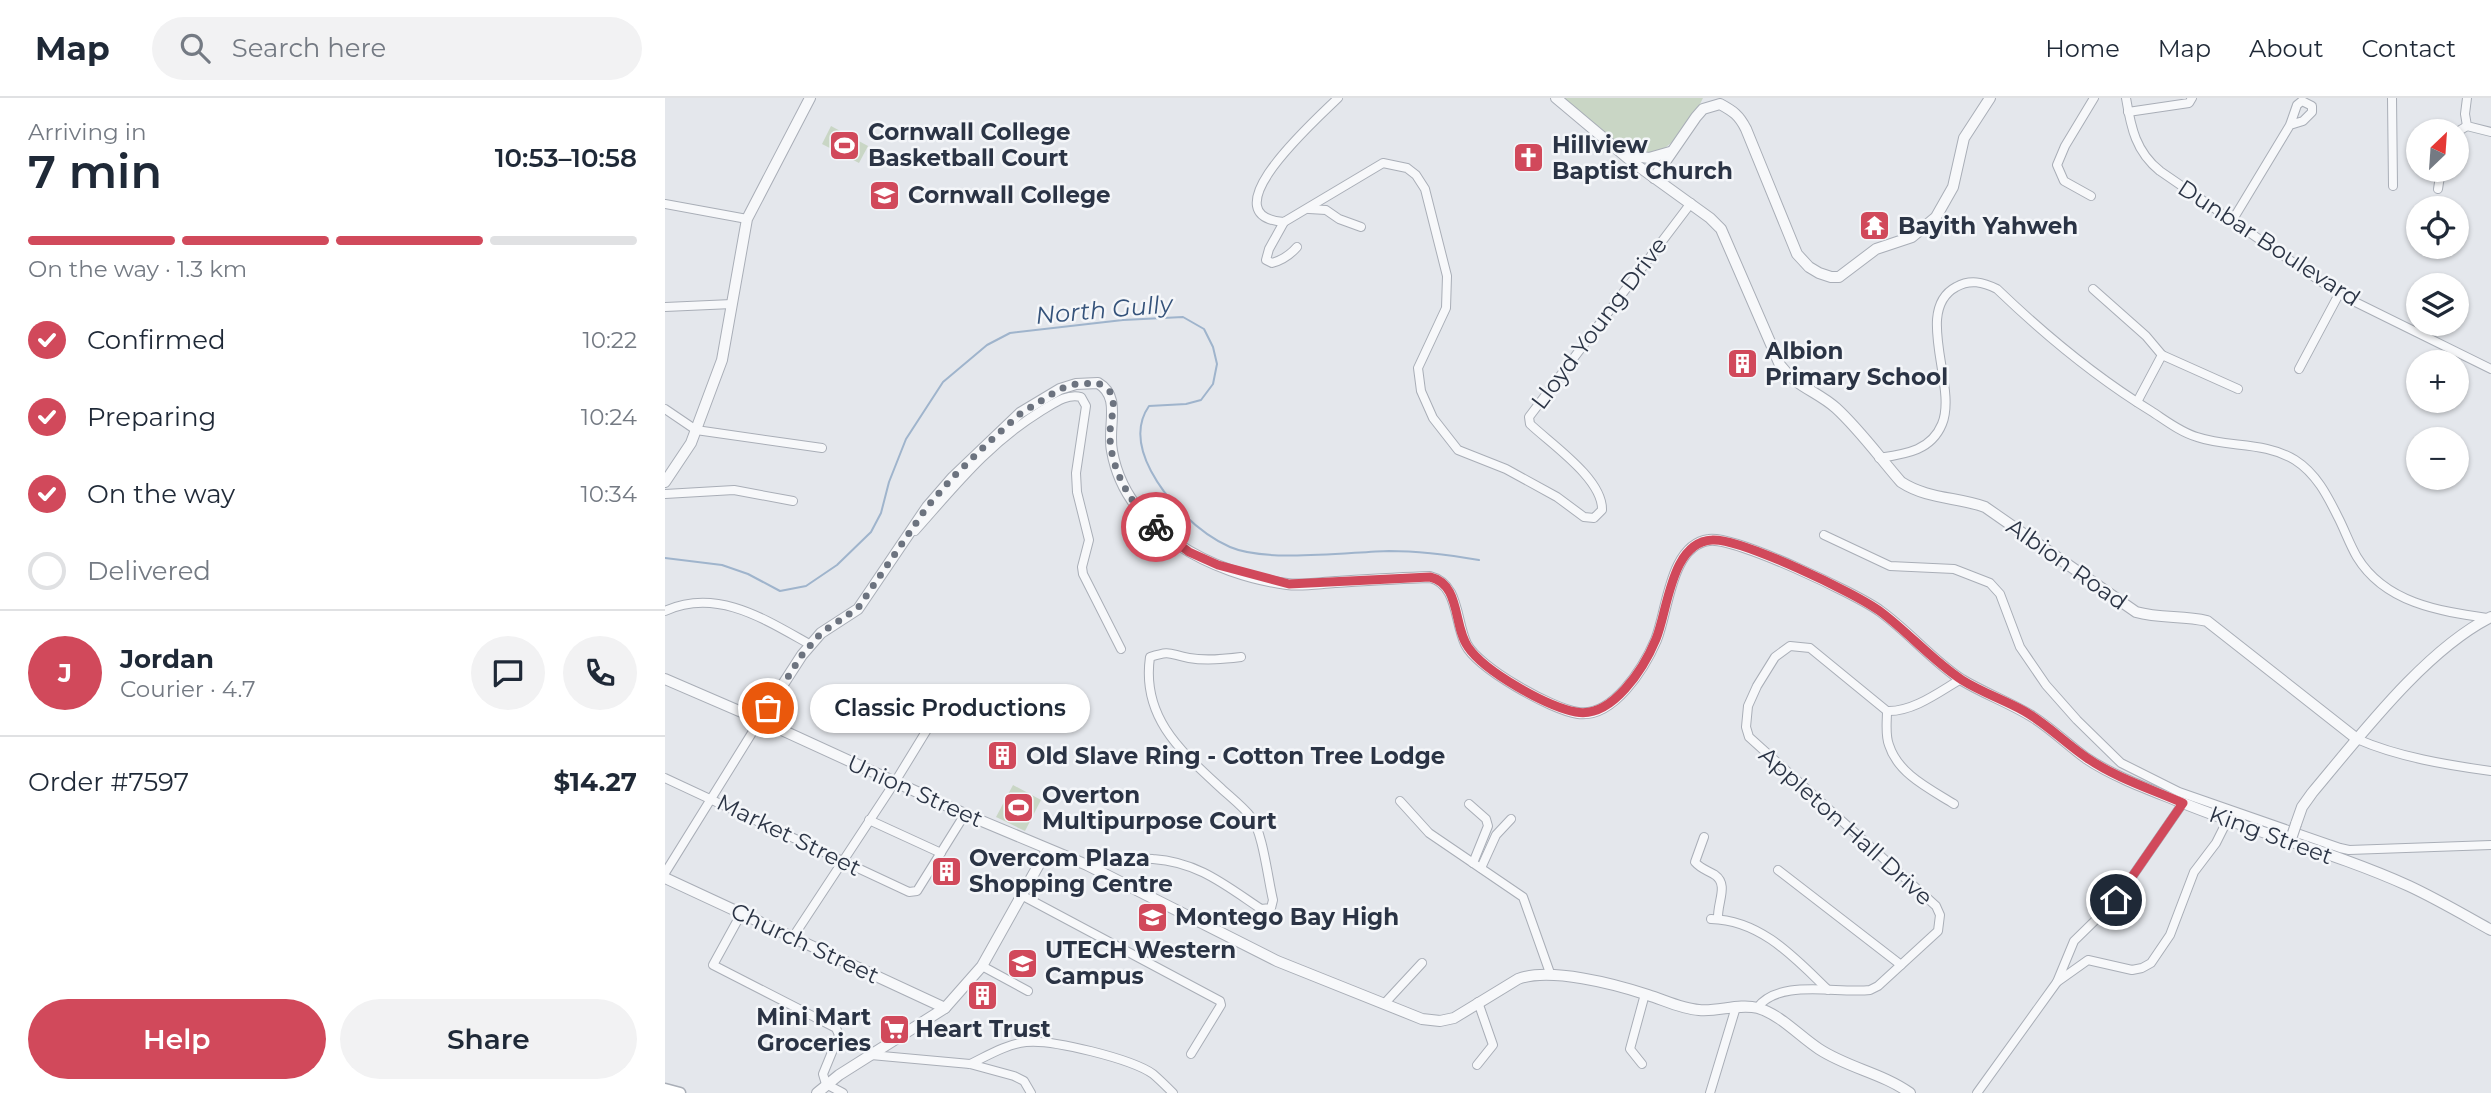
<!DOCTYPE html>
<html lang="en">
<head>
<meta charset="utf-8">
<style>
  body { margin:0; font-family:Montserrat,sans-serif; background:#f2f2f3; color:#1f2937; height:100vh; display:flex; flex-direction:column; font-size:26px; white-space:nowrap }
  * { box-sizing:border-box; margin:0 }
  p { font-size:23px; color:#747a83 }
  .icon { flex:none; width:38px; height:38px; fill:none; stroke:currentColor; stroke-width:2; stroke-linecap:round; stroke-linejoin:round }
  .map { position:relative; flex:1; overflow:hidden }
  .drawer { display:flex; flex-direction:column; background:#fff; width:665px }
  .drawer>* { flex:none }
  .needle { width:46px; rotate:25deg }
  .buttons { position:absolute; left:1741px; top:21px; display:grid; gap:14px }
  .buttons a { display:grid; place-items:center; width:63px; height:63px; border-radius:50%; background:#fff; box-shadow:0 2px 5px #0004; font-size:35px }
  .pin { position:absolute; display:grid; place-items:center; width:60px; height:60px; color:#fff; margin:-30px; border:4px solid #fff; border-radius:50%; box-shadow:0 2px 7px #0007 }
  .courier { position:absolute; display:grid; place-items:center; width:70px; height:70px; margin:-35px; border:5px solid #d1495b; border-radius:50%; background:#fff; color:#222; box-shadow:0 2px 9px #0007 }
  .bubble { position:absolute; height:49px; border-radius:24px; background:#fff; box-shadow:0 2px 5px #0004; font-size:23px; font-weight:600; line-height:49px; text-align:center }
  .summary em { font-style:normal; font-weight:600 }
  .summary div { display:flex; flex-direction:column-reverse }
  .summary { display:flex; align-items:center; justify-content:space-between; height:119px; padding:0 28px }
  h1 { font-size:46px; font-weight:600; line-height:52px }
  .bar { display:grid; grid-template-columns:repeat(4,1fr); gap:10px 7px; align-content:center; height:84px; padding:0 28px }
  .bar i { height:9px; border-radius:5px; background:#e0e1e3 }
  .bar .active { background:#d1495b }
  .bar p { grid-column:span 4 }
  .line { display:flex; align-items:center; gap:18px; padding:0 28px; border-top:2px solid #e0e1e3 }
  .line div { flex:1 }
  .round { display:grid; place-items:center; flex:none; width:74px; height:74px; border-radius:37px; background:#f2f2f3 }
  ol { padding:0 28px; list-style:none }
  li { display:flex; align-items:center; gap:21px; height:77px }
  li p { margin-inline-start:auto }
  li .icon { padding:7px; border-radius:50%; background:#d1495b; color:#fff; stroke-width:4 }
  li:last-child { color:#747a83 }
  li i { width:38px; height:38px; border:4px solid #e0e1e3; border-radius:50% }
  .action { display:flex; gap:14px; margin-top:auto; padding:14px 28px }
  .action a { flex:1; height:80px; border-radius:42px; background:#d1495b; color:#fff; font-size:28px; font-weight:600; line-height:80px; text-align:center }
  .action a+a { background:#f2f2f3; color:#1f2937 }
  header { display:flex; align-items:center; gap:42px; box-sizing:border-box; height:98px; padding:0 35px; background:#fff; border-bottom:2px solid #e0e1e3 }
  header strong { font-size:33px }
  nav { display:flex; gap:38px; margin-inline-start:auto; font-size:24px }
  .search { width:490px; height:63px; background:#f2f2f3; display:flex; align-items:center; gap:18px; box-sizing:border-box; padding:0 24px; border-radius:38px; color:#747a83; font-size:26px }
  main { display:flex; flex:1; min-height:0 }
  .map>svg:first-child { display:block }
  .green { fill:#c9d6c5 }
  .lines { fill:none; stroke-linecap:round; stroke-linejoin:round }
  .stream { stroke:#9fb4cc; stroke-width:2 }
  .minor-casing { stroke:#a9aeb7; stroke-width:10 }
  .tertiary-casing { stroke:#a9aeb7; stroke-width:12 }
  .secondary-casing { stroke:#a9aeb7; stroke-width:13 }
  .minor { stroke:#f7f8fa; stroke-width:8 }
  .tertiary { stroke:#f7f8fa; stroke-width:10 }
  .secondary { stroke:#fff; stroke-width:10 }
  .tertiary-bridge-casing { stroke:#a9aeb7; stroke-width:12; stroke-linecap:butt }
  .tertiary-bridge { stroke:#f7f8fa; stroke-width:10 }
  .done { stroke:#6c737f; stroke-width:7; stroke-dasharray:0 12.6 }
  .route { stroke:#d1495b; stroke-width:9 }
  .labels { text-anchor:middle; stroke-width:5; stroke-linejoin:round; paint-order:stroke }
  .poi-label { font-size:23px; font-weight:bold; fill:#2b3445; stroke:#f4f6f9; text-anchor:start }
  .street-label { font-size:23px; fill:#2b3445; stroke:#f4f6f9 }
  .water-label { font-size:24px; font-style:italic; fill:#34527a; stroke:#f4f6f9 }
</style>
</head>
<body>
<header>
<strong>Map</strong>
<div class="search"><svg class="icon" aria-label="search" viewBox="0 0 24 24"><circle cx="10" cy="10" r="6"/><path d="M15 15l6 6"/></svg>Search here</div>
<nav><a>Home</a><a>Map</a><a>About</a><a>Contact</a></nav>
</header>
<main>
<section class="drawer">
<div class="summary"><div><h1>7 min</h1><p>Arriving in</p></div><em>10:53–10:58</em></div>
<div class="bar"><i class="active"></i><i class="active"></i><i class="active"></i><i></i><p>On the way · 1.3 km</p></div>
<ol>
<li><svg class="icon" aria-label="check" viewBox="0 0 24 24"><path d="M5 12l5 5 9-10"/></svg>Confirmed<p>10:22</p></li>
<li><svg class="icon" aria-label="check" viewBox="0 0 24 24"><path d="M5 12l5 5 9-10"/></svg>Preparing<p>10:24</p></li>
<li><svg class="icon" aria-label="check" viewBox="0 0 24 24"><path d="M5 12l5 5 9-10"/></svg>On the way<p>10:34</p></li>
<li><i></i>Delivered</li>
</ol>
<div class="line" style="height:126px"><b class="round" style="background:#d1495b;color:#fff">J</b><div><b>Jordan</b><p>Courier · 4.7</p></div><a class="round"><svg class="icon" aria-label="chat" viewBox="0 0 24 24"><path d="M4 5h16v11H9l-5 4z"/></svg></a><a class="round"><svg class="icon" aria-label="phone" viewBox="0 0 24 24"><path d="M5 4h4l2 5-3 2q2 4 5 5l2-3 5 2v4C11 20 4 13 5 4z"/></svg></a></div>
<div class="line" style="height:91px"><div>Order #7597</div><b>$14.27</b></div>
<div class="action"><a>Help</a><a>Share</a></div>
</section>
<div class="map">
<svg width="1826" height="995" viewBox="0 0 1826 995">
  <rect width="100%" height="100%" fill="#e4e7ec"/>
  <g class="green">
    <path d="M 888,0 L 1038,0 C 1029,19 1005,57 982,56 C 961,56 908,13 888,0 Z"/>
    <polygon points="166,28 203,48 194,65 157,46"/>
    <polygon points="348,687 376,702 360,733 331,719"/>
  </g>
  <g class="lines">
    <path class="stream" d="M 0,460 L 57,467 L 83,476 L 115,493 L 141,488 L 172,467 L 206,434 L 216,415 L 224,384 L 241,341 L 278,284 L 322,247 L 345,235 L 458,222 L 518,219 L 539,231 L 548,249 L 552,266 L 548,286 L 536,302 L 521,306 L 484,308 C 470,328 475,352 486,373 C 502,403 533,435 565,449 C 602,465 683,454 724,453 C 754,453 785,457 814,462"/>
    <defs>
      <g id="minor">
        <path d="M 673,0 C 653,20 541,118 619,124 L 718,65 L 742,70 L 751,77 L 760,91 L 782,178 L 781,210 L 753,270 L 756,293 L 768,320 L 793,352 L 841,371 L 892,399 L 919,419 L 929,420 L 937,412 C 938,381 886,346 865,326 L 864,319 L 1026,105"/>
        <path d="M 1461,0 C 1466,30 1471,54 1495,73 L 1674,196 L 1826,271"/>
        <polyline points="1727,0 1728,88"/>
        <polyline points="1802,0 1800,16 1802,28 1826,34"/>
        <polyline points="1463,14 1524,5 1527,0"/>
        <polyline points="1792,34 1802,28"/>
        <polyline points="1773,91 1776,72"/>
        <polyline points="1426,98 1399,83 1392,67 1400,48 1429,0"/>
        <polyline points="0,106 82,121"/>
        <polyline points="644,111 661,112 674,121 696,129"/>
        <polyline points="1567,123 1625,27 1632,7 1637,3 1647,8 1647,14 1638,23 1625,27"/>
        <path d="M 619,124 L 604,151 L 601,162 L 607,165 C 618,162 625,157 632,149"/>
        <polyline points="1428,191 1481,238 1497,257"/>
        <polyline points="0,209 67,206"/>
        <polyline points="1634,271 1674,196"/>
        <polyline points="1472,304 1497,257 1573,291"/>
        <polyline points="0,311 31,332 157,350"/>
        <path d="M 1214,360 C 1240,356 1266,353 1277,326 C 1293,288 1248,212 1291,189 C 1305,181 1318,184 1332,191 C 1380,237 1429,278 1486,313 C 1500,322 1515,334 1532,339 C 1564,350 1599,343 1630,362 C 1652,376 1663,399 1674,421 C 1680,433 1685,447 1692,459 C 1720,505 1774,513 1822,520"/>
        <polyline points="0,396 69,392 128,403"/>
        <path d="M 250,433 C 291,387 323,346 376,313 C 388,306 402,295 416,299 L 421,308 L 411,375 L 412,394 L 424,442 L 417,469 L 418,476 L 456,551"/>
        <polyline points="1159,437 1225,468 1289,471 1325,485 1335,496 1355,549 1381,587 1412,622 1456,665 1514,694 1675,750 1684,752 1826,747"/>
        <path d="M 0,513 C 52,489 101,522 146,547"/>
        <path d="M 1222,613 C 1222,624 1220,637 1224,647 C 1233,676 1265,691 1289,706"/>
        <path d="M 1692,641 C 1733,659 1782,667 1826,673"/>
        <polyline points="0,680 244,794 252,793 300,716"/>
        <polyline points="735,703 764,735 858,799 885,875"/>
        <polyline points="804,706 821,721 823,728 808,765"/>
        <polyline points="204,722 276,755"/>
        <path d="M 1039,739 L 1030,764 C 1036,771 1042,772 1050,777 C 1064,787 1052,804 1053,821"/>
        <path d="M 422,767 C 443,765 467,759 488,761 C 533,764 560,787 596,811 L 606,810 L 608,802 C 603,782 598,734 586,719 C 579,710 568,701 559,693 C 518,655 476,621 485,559 C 507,552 503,556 524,560 C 541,563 559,561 576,559"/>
        <polyline points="816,770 831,737 846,721"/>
        <polyline points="1113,772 1236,867"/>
        <polyline points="0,775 95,622"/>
        <polyline points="358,798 555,903 556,907 526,956"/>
        <polyline points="76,816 48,867 171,930 174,937 158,976 161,986 178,995"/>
        <path d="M 1046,821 C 1096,822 1130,860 1163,892"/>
        <path d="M 128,839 L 230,684 L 282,599 C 293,608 302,614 317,616 L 328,608"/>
        <polyline points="317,868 363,893"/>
        <polyline points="1392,884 1423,862 1467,872 1477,870 1486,865 1505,837 1529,774 1551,745 1563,721"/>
        <polyline points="719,906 757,865"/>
        <path d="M 1092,910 C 1114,880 1172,896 1205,892 L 1213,888 L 1273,833 L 1275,817 L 1271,808 L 1084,639 L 1081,629 L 1083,608 L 1092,588 L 1110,559 L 1125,548 L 1145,550 L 1222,613 C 1248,614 1274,594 1296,581"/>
        <polyline points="206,957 305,966 349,978 359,983 366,995"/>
        <path d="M 305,966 C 322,958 342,946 361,944 C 387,941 467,961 488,976 C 495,982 502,989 508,995"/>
        <polyline points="977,966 965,951 980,896"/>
        <polyline points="812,967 828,947 813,904"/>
        <polyline points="1045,995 1071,909"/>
        <polyline points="1312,995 1392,884 1409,843 1451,802 1518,705"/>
      </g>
      <g id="tertiary">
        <path d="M 891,0 L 966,63 L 1045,120 L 1056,131 L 1115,267 C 1131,289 1152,293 1171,310 C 1195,332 1215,360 1236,384 C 1262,401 1292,399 1320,409 L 1471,514 C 1496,521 1518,517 1542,523 L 1692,641"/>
        <polyline points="962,57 984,60 1005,54"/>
        <path d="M 989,80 L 1031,19 L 1038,11 L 1055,6 C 1068,13 1074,17 1081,31 L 1132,156 L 1144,169 L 1154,175 L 1166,179 L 1174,179 L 1211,151 L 1247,139 L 1271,119 L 1288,89 L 1299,40 L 1325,0"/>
        <polyline points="0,384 26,345 57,262 82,121 145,0"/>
        <path d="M 0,581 L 95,622 L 300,716 L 422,767 L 612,863 L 757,921 L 775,923 L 789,920 L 853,881 C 885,869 950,886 983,897 C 999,902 1017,911 1034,912 C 1053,914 1074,905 1093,910 C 1116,917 1134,938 1154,951 C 1183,970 1217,975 1245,995"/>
        <path d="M 95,622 L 137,557 L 156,535 L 193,511 L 262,409 L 288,379 L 355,315 L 395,291 L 411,286 L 433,285 C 457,299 442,328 447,353 C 461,433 548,476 622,486 C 637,488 654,485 670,484 C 702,482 733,480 765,479 C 794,486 790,524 801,546 C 813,570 886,611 913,615 C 948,620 979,570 991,542 C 1003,513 1005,447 1044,442 C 1070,438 1192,496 1215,513 C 1244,534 1268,563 1297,582 C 1320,596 1346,605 1368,619 C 1387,631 1403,647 1421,660 C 1449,679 1486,692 1518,705 C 1592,735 1671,755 1744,788 C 1772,801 1799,817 1826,832"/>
        <path d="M 1631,726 L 1637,709 L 1647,695 C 1695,638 1760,552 1826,519"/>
        <polyline points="0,780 280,910"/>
        <polyline points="152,995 174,977 280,910 317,868 382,752"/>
      </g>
      <polyline id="secondary" points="0,991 15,995"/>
    </defs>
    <use href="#minor" class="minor-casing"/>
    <use href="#tertiary" class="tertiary-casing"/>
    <use href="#secondary" class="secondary-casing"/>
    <use href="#minor" class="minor"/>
    <use href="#tertiary" class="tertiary"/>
    <use href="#secondary" class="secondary"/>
    <defs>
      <polyline id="tertiary-bridge" points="1627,738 1631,726"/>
    </defs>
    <use href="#tertiary-bridge" class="tertiary-bridge-casing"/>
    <use href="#tertiary-bridge" class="tertiary-bridge"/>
  </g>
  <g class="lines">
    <path class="done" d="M 103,610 L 137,557 L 156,535 L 193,510 L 262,409 L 288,379 L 324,344 L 355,316 L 395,291 L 411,286 L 433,285 C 437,287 443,291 446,295 C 452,307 444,326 445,339 C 446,372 466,407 491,429"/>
    <path class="route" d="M 491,429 L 524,454 L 553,467 L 624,486 L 765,479 C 796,486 788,528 803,549 C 820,574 881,608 911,614 C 947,621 979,570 991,541 C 1003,512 1006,444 1047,442 C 1075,440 1191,495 1216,514 C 1244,535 1268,563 1297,582 C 1316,594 1339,602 1359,613 C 1382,626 1400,645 1422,660 C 1451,680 1486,691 1518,705 L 1451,802"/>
  </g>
  <defs>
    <symbol id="stadium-square" viewBox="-11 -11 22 22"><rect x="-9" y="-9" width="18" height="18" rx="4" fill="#d1495b" stroke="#f4f6f9"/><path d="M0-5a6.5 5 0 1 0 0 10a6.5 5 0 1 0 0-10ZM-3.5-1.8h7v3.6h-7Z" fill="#fff"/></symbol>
    <symbol id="church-square" viewBox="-11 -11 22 22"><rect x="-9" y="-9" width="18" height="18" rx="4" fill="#d1495b" stroke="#f4f6f9"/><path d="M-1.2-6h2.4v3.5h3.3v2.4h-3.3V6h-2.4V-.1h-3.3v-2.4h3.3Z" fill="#fff"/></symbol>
    <symbol id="school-square" viewBox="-11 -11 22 22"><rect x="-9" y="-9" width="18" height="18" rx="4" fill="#d1495b" stroke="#f4f6f9"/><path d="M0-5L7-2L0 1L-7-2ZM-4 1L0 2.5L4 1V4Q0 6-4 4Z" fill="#fff"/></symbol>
    <symbol id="temple-square" viewBox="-11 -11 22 22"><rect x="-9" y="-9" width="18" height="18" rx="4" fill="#d1495b" stroke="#f4f6f9"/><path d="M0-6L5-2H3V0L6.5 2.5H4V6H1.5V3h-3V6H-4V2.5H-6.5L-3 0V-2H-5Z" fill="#fff"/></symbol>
    <symbol id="building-square" viewBox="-11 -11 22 22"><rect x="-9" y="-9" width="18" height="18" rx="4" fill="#d1495b" stroke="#f4f6f9"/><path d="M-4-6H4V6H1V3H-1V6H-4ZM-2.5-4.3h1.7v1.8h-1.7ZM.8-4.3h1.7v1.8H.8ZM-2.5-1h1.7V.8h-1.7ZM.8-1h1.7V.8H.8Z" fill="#fff"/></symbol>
    <symbol id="university-square" viewBox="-11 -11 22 22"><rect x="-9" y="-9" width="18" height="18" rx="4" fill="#d1495b" stroke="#f4f6f9"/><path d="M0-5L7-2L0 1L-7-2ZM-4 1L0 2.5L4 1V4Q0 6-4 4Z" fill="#fff"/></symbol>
    <symbol id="supermarket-square" viewBox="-11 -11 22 22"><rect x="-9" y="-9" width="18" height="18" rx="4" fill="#d1495b" stroke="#f4f6f9"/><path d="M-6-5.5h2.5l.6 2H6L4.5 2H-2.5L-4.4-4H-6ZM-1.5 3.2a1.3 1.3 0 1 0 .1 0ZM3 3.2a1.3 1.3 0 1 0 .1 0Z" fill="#fff"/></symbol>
  </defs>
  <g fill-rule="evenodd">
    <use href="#stadium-square" x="162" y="30" width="35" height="35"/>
    <use href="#church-square" x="846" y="42" width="35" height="35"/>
    <use href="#school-square" x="202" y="80" width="35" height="35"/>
    <use href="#temple-square" x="1192" y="110" width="35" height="35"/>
    <use href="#building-square" x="1060" y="248" width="35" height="35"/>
    <use href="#building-square" x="320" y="640" width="35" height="35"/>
    <use href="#stadium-square" x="336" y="692" width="35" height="35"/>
    <use href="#building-square" x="264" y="756" width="35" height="35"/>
    <use href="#school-square" x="470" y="802" width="35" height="35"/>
    <use href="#university-square" x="340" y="848" width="35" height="35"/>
    <use href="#building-square" x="300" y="880" width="35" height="35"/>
    <use href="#supermarket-square" x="212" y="914" width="35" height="35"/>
  </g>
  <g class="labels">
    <g class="poi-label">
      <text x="203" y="42">Cornwall College<tspan x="203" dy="26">Basketball Court</tspan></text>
      <text x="887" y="55">Hillview<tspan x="887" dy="26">Baptist Church</tspan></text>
      <text x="243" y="105">Cornwall College</text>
      <text x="1233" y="136">Bayith Yahweh</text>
      <text x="1100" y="261">Albion<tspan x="1100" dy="26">Primary School</tspan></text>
      <text x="361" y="666">Old Slave Ring - Cotton Tree Lodge</text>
      <text x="377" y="705">Overton<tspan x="377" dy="26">Multipurpose Court</tspan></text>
      <text x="304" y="768">Overcom Plaza<tspan x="304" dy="26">Shopping Centre</tspan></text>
      <text x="510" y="827">Montego Bay High</text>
      <text x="380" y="860">UTECH Western<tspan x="380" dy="26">Campus</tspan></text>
      <text x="206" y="927" text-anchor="end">Mini Mart<tspan x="206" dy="26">Groceries</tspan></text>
      <text x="318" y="939" text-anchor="middle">Heart Trust</text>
    </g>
    <g class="street-label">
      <text transform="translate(1604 145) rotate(33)" y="8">Dunbar Boulevard</text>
      <text transform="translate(934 225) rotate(-53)" y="8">Lloyd Young Drive</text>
      <text transform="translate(1402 466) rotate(35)" y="8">Albion Road</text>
      <text transform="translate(250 693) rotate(24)" y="8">Union Street</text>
      <text transform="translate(1181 728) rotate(42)" y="8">Appleton Hall Drive</text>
      <text transform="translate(124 737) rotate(26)" y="8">Market Street</text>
      <text transform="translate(1606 737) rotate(20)" y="8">King Street</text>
      <text transform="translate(140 845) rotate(25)" y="8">Church Street</text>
    </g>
    <g class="water-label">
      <text transform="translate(439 212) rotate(-5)" y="8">North Gully</text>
    </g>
  </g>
</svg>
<div class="buttons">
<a><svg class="needle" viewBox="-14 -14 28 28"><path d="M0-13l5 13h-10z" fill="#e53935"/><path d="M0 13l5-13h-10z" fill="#747a83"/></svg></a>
<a><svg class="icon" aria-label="locate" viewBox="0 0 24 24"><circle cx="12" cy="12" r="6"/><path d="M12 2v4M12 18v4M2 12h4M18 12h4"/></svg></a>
<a><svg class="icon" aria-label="layers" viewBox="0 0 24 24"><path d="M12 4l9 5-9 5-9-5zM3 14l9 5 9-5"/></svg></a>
<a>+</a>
<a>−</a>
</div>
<div class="pin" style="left:103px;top:610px;background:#ea580c"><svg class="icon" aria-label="bag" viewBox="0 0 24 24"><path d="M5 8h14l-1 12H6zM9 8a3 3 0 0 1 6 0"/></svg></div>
<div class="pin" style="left:1451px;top:802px;background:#1f2937"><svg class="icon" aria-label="home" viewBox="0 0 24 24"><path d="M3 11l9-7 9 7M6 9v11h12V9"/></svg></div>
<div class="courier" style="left:491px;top:429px"><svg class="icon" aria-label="bike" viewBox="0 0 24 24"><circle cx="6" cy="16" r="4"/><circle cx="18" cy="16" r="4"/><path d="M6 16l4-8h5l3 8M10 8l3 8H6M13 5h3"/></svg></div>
<div class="bubble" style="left:145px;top:586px;width:280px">Classic Productions</div>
</div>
</main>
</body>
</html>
